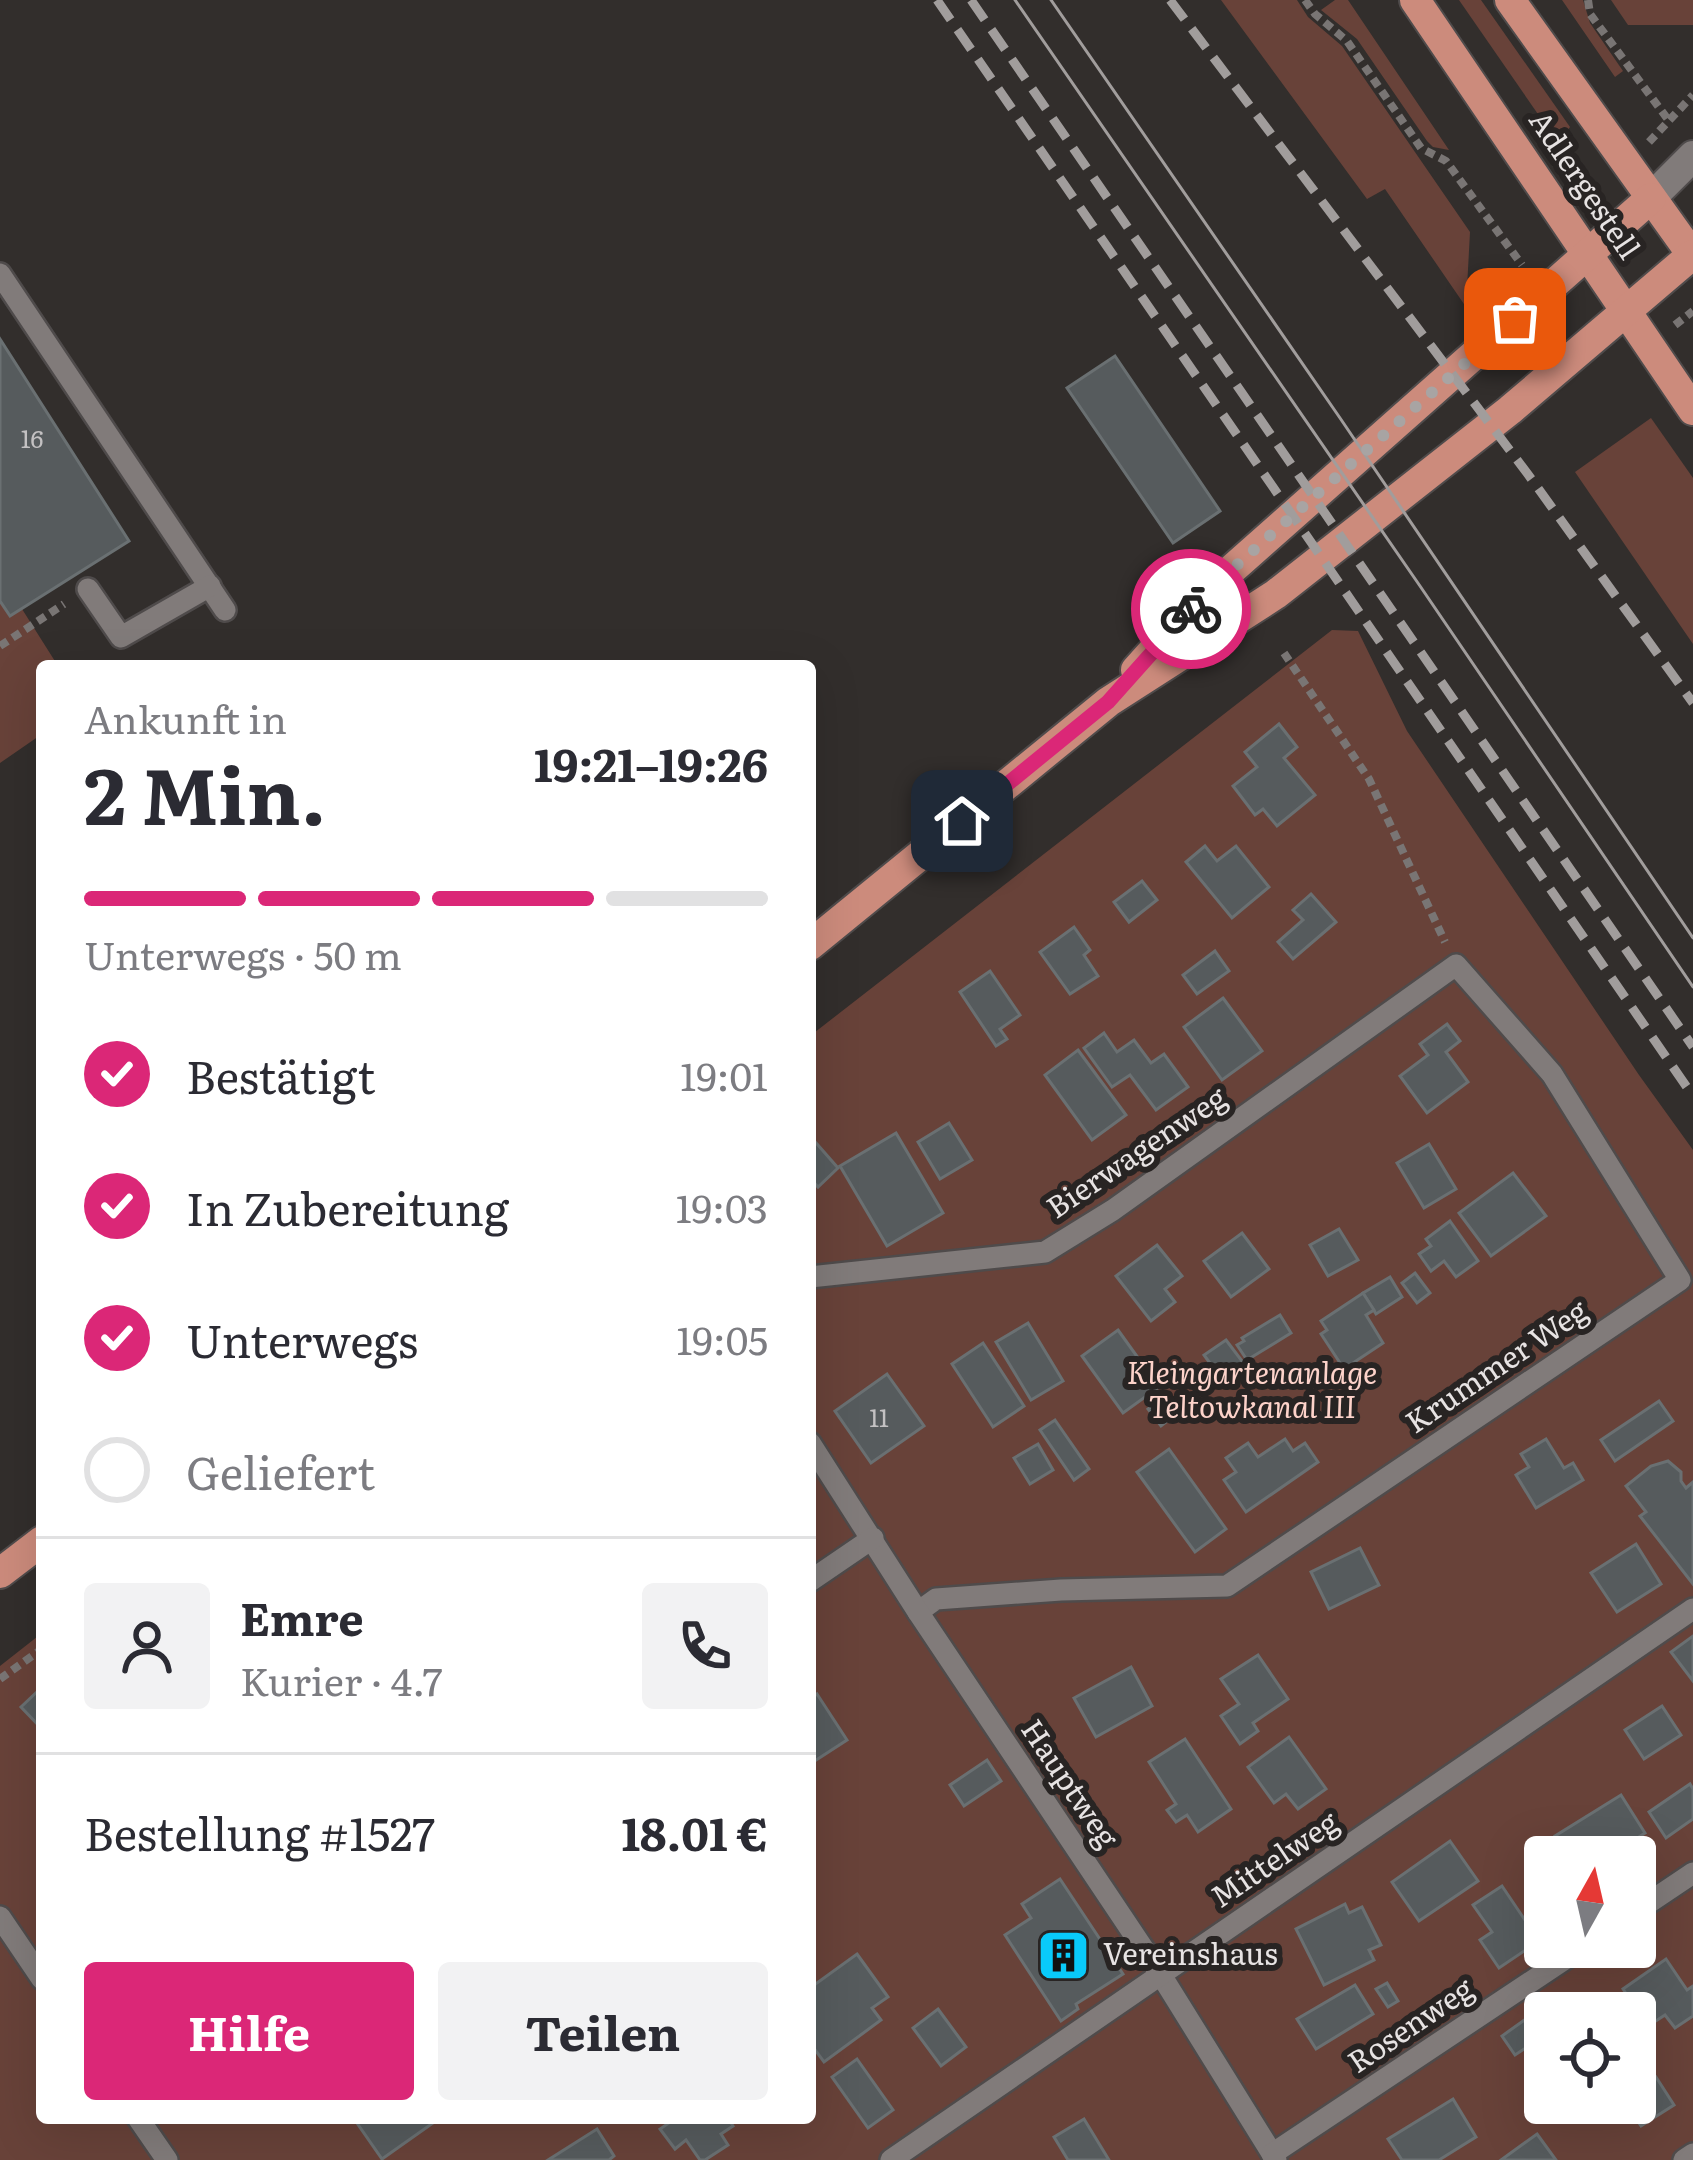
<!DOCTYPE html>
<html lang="de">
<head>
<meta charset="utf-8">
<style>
  body { margin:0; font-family:Literata,serif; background:#f2f2f3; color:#2b2b33; height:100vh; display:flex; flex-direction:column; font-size:45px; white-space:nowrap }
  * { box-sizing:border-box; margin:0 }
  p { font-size:39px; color:#7c7c81 }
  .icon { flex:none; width:66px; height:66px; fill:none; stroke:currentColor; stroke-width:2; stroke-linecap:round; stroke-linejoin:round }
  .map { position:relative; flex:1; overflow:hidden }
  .side { position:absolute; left:36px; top:660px; width:780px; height:1464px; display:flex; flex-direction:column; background:#fff; border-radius:12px; box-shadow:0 12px 48px #0002 }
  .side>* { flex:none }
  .needle { width:78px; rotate:8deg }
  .fabs { position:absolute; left:1524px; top:1836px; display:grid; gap:24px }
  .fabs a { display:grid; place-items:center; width:132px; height:132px; border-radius:12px; background:#fff; box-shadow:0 12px 48px #0002; font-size:60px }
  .pin { position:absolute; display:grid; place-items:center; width:102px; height:102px; color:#fff; margin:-51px; border-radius:24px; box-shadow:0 6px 18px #0006 }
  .courier { position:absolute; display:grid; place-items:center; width:120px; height:120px; margin:-60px; border:9px solid #db2777; border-radius:50%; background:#fff; color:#222; box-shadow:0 3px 15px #0007 }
  .head em { font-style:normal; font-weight:700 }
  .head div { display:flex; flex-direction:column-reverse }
  .head { display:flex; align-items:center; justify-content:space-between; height:204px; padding:0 48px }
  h1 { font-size:78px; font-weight:700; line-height:90px }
  .bar { display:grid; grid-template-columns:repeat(4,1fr); gap:18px 12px; align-content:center; height:144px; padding:0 48px }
  .bar i { height:15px; border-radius:9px; background:#e1e1e2 }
  .bar .active { background:#db2777 }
  .bar p { grid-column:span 4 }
  .line { display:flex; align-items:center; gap:30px; padding:0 48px; border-top:3px solid #e1e1e2 }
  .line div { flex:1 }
  .round { display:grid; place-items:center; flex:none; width:126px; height:126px; border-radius:12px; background:#f2f2f3 }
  ol { padding:0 48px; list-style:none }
  li { display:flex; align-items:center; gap:36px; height:132px }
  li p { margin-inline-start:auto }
  li .icon { padding:12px; border-radius:50%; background:#db2777; color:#fff; stroke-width:4 }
  li:last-child { color:#7c7c81 }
  li i { width:66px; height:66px; border:6px solid #e1e1e2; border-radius:50% }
  .cta { display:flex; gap:24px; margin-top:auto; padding:24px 48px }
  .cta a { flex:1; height:138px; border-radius:12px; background:#db2777; color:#fff; font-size:48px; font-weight:700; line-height:138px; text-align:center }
  .cta a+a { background:#f2f2f3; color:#2b2b33 }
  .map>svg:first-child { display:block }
  .green { fill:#684239; fill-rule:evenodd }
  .building { fill:#565b5d; stroke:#6a7072; stroke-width:3 }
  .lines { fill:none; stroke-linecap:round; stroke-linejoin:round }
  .lane-casing { stroke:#4f4b4b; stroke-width:26 }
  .secondary-casing { stroke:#4f4b4b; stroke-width:34 }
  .primary-casing { stroke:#4f4b4b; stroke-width:34 }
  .path { stroke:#797574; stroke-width:8; stroke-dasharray:9 6; stroke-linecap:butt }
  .lane { stroke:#817b7a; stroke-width:21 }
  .secondary { stroke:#817b7a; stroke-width:30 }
  .primary { stroke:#cc8b7c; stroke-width:30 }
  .tram { stroke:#a19d9c; stroke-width:3 }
  .rail { stroke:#a19d9c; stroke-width:9; stroke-dasharray:24 12; stroke-linecap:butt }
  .done { stroke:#a8a4a3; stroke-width:12; stroke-dasharray:0 21.6 }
  .route { stroke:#db2777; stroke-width:15 }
  .labels { text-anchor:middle; stroke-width:12; stroke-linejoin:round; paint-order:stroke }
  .number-label { font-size:24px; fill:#c3c1c2 }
  .street-label { font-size:30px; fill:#e7e3e3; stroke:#282423 }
  .park-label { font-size:30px; font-style:italic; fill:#fdd3ca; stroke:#282423 }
  .poi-label { font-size:30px; fill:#e7e3e3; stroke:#282423; text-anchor:start }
</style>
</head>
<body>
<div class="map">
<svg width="1693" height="2160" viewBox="0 0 1693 2160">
  <rect width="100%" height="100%" fill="#322e2c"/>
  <g class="green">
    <polygon points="1221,0 1297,0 1308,17 1342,46 1470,232 1466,307 1385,189 1367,199"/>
    <polygon points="1335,0 1348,0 1449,150 1433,147 1427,141 1357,39 1321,10"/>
    <polygon points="1459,0 1481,0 1570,127 1558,143"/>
    <polygon points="1562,0 1583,0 1590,23 1623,71 1615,77"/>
    <polygon points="1611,0 1693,0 1693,25 1628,25"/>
    <polygon points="1651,418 1693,478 1693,644 1575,472"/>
    <polygon points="0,601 10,616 22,609 58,666 42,666 42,734 0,763"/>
    <path d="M 1332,630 L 1358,631 L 1407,731 L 1639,1075 L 1693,1150 L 1693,2160 L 0,2160 L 0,1666 L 42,1633 L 42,2118 L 810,2118 L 810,1036 ZM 1545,1857 L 1635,1857 L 1635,1947 L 1545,1947 ZM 1545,2013 L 1635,2013 L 1635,2103 L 1545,2103 Z"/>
  </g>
  <g class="building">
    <polygon points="0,339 129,541 10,616 0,601"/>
    <polygon points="1115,356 1220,511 1173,543 1067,388"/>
    <polygon points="1279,724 1297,747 1284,758 1315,795 1277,826 1263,809 1255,815 1233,786 1257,767 1245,752"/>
    <polygon points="1205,846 1217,861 1236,846 1269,887 1232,918 1186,862"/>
    <polygon points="1142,881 1157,900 1129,922 1114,902"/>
    <polygon points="1311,894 1336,922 1293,959 1278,942 1303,920 1293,910"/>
    <polygon points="1074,927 1090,950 1084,955 1098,976 1070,994 1040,952"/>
    <polygon points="1215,951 1229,971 1197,994 1183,975"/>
    <polygon points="990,971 1020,1015 1000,1029 1007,1039 996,1046 960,992"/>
    <polygon points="1223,998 1262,1051 1222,1080 1184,1027"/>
    <polygon points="1447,1024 1460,1041 1446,1052 1468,1082 1427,1113 1400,1076 1428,1055 1420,1044"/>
    <polygon points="1104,1033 1117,1052 1134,1040 1151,1063 1164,1054 1188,1087 1156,1110 1130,1075 1112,1087 1084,1048"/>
    <polygon points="1078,1050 1126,1115 1092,1140 1045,1075"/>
    <polygon points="949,1123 972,1160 940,1179 918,1142"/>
    <polygon points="896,1133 943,1213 887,1246 840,1166"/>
    <polygon points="810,1136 838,1168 818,1187 810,1178"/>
    <polygon points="1429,1144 1456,1189 1424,1208 1397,1163"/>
    <polygon points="1513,1173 1546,1216 1491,1256 1459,1213"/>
    <polygon points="1450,1221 1478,1261 1456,1277 1444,1261 1431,1271 1419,1254 1431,1246 1426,1239"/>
    <polygon points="1339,1229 1358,1260 1328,1276 1310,1245"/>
    <polygon points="1242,1233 1269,1269 1231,1297 1204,1261"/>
    <polygon points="1157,1245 1182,1276 1165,1289 1175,1302 1151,1321 1116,1276"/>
    <polygon points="1415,1273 1430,1293 1417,1303 1402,1283"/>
    <polygon points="1390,1277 1402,1297 1376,1314 1363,1293"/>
    <polygon points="1363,1293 1374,1310 1366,1315 1383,1343 1344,1369 1321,1334 1327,1330 1321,1321"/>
    <polygon points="1280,1315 1291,1333 1247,1360 1237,1345 1244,1341 1242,1338"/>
    <polygon points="1028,1323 1063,1381 1031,1400 996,1342"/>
    <polygon points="1118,1330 1159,1387 1123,1413 1082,1356"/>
    <polygon points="1226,1340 1245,1365 1223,1381 1204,1355"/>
    <polygon points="983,1343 1024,1406 993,1427 952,1364"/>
    <polygon points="887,1374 924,1426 871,1463 835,1411"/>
    <polygon points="1166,1395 1179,1412 1161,1426 1148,1409"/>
    <polygon points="1659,1401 1673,1421 1615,1461 1601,1440"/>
    <polygon points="1055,1420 1089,1469 1074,1480 1040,1430"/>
    <polygon points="1285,1439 1293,1451 1305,1443 1318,1462 1246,1512 1224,1480 1236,1472 1226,1458 1248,1443 1258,1457"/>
    <polygon points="1546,1439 1564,1468 1573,1463 1583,1480 1536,1508 1516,1475 1529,1467 1521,1454"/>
    <polygon points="1038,1444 1053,1470 1030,1484 1014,1458"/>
    <polygon points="1169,1449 1226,1529 1195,1552 1137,1472"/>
    <polygon points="1668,1461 1681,1472 1681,1481 1686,1488 1693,1482 1693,1584 1640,1516 1646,1512 1626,1486 1651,1466"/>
    <polygon points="1636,1544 1661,1584 1617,1612 1591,1573"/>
    <polygon points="1360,1548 1379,1585 1329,1609 1311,1572"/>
    <polygon points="1693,1636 1693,1681 1671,1652"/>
    <polygon points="1258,1655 1288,1699 1253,1723 1258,1731 1240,1744 1221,1716 1239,1704 1221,1679"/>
    <polygon points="1131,1667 1152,1706 1096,1737 1074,1698"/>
    <polygon points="40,1689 42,1692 42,1729 21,1707"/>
    <polygon points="817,1694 847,1740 810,1764 810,1699"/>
    <polygon points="1662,1706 1681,1735 1644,1759 1625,1730"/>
    <polygon points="1289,1737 1326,1789 1298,1809 1286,1794 1274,1803 1248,1767"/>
    <polygon points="1185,1739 1231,1809 1198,1832 1187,1815 1176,1822 1167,1810 1176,1804 1149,1762"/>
    <polygon points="987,1760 1001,1781 964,1806 950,1785"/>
    <polygon points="1690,1784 1693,1789 1693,1819 1666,1838 1649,1812"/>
    <polygon points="1621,1795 1645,1833 1608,1857 1569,1857 1555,1836"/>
    <polygon points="1450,1841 1478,1881 1419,1921 1392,1882"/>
    <polygon points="1060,1879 1123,1974 1076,2004 1078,2009 1061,2021 1005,1935 1031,1918 1022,1904"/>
    <polygon points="1502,1886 1539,1941 1499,1968 1480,1940 1492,1932 1473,1905"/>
    <polygon points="1345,1904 1349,1913 1362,1907 1381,1945 1369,1950 1374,1960 1324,1985 1296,1929"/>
    <polygon points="857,1954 888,1997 872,2008 881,2020 824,2062 810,2043 810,1988"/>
    <polygon points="1666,1959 1687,1990 1693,1986 1693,2016 1675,2028 1665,2015 1648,2026 1623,1989"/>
    <polygon points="1387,1983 1398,2001 1388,2007 1376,1989"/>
    <polygon points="1355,1985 1373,2014 1316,2049 1297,2019"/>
    <polygon points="938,2009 966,2047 941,2066 913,2028"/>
    <polygon points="1530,2016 1544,2036 1515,2055 1502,2036"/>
    <polygon points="857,2059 893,2110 868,2128 832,2077"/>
    <polygon points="1656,2077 1674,2105 1641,2126 1626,2103 1635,2103 1635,2090"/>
    <polygon points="1453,2099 1476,2137 1439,2160 1402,2160 1388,2139"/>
    <polygon points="364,2118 440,2118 382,2159 357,2123"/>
    <polygon points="676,2118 728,2118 733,2126 721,2134 728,2145 705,2160 700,2160 686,2140 675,2149 660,2129"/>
    <polygon points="1084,2119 1109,2160 1068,2160 1054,2137"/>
    <polygon points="597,2129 614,2156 609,2160 548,2160"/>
    <polygon points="1537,2134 1556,2160 1501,2160"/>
  </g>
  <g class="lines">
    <defs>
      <g id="lane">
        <polyline points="0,274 225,610"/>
        <polyline points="88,589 121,637 210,586"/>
        <polyline points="810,1277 1045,1252 1113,1210 1456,965 1552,1074 1680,1280 1227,1586 1061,1590 936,1599 918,1612"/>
        <polyline points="810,1443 918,1612 1161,1975 1276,2160"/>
        <polyline points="810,1581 873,1538"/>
        <polyline points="1635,1912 1693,1873"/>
        <polyline points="0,1917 42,1979"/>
        <polyline points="138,2118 167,2160"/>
        <polyline points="1272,2154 1583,1947"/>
        <polyline points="891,2160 1693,1609"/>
        <polyline points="1684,2160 1693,2154"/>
      </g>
      <polyline id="secondary" points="1651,198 1693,156"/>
      <g id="primary">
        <polyline points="1415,0 1693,410"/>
        <polyline points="1510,0 1693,256"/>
        <polyline points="1136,670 1204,594 1651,198"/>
        <polyline points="810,945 1108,702 1276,594 1510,410 1692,255"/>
        <polyline points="0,1573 42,1541"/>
      </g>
    </defs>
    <use href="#lane" class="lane-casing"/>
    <use href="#secondary" class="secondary-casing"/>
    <use href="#primary" class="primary-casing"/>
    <g class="path">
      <polyline points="1305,0 1315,14 1347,41 1421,148 1446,161 1522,265"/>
      <polyline points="1588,0 1590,14 1669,121"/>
      <polyline points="1649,142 1693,95"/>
      <polyline points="1675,325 1693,311"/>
      <polyline points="0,646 64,604"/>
      <polyline points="1284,653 1369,779 1445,942"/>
      <polyline points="0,1679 42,1649"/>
    </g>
    <use href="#lane" class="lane"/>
    <use href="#secondary" class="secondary"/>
    <use href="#primary" class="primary"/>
    <g class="tram">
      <polyline points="1015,0 1420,586 1693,987"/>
      <polyline points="1051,0 1340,418 1693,938"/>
    </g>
    <g class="rail">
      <polyline points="937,0 1693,1096"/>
      <polyline points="971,0 1693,1047"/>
      <polyline points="1170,0 1527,473 1693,703"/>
    </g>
  </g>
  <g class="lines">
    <polyline class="done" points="1191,609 1204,594 1515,319"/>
    <polyline class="route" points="962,821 1108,702 1191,609"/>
  </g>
  <defs>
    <symbol id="building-square" viewBox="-11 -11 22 22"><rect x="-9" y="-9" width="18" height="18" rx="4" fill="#09cafa" stroke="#282423"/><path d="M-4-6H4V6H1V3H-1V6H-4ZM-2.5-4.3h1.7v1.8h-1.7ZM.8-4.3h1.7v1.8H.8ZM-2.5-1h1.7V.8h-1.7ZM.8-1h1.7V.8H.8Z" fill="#111"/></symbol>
  </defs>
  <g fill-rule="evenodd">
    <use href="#building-square" x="1034" y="1926" width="59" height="59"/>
  </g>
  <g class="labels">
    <g class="number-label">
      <text x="32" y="448">16</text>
      <text x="879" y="1427">11</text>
    </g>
    <g class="street-label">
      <text transform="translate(1584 185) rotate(56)" y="10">Adlergestell</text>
      <text transform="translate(1137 1153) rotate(-34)" y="10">Bierwagenweg</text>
      <text transform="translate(1497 1367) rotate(-34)" y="10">Krummer Weg</text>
      <text transform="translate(1069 1784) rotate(56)" y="10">Hauptweg</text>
      <text transform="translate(1275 1860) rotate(-34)" y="10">Mittelweg</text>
      <text transform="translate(1411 2026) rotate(-34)" y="10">Rosenweg</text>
    </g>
    <g class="park-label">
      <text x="1252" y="1384">Kleingartenanlage<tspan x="1252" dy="34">Teltowkanal III</tspan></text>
    </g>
    <g class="poi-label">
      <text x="1103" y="1965">Vereinshaus</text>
    </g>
  </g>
</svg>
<div class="fabs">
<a><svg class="needle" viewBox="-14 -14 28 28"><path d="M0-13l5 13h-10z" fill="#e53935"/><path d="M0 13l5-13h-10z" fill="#7c7c81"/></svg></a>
<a><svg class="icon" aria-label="locate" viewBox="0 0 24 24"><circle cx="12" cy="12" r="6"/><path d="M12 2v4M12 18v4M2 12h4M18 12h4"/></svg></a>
</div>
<div class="pin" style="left:1515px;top:319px;background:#ea580c"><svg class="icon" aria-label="bag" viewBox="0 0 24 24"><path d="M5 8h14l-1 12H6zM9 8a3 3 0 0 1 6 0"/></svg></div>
<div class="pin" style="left:962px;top:821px;background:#1f2937"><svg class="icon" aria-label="home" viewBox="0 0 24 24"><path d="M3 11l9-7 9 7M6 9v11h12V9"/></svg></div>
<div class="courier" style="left:1191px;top:609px"><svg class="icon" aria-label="bike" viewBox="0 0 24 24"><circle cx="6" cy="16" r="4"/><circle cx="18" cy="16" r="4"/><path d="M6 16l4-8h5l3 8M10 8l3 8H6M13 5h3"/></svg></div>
<section class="side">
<div class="head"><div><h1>2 Min.</h1><p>Ankunft in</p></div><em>19:21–19:26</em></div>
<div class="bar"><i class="active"></i><i class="active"></i><i class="active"></i><i></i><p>Unterwegs · 50 m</p></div>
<ol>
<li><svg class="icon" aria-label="check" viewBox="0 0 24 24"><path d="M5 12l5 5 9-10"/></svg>Bestätigt<p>19:01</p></li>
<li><svg class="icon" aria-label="check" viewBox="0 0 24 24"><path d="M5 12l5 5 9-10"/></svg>In Zubereitung<p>19:03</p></li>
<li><svg class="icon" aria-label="check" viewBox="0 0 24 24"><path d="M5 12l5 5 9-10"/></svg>Unterwegs<p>19:05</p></li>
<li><i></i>Geliefert</li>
</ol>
<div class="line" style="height:216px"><a class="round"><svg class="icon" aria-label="person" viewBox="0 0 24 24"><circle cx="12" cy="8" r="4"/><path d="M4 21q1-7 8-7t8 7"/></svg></a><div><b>Emre</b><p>Kurier · 4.7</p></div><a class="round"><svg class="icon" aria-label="phone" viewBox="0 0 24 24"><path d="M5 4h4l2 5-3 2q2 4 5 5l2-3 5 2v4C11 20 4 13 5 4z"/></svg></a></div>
<div class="line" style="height:156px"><div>Bestellung #1527</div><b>18.01 €</b></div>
<div class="cta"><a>Hilfe</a><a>Teilen</a></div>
</section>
</div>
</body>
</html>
